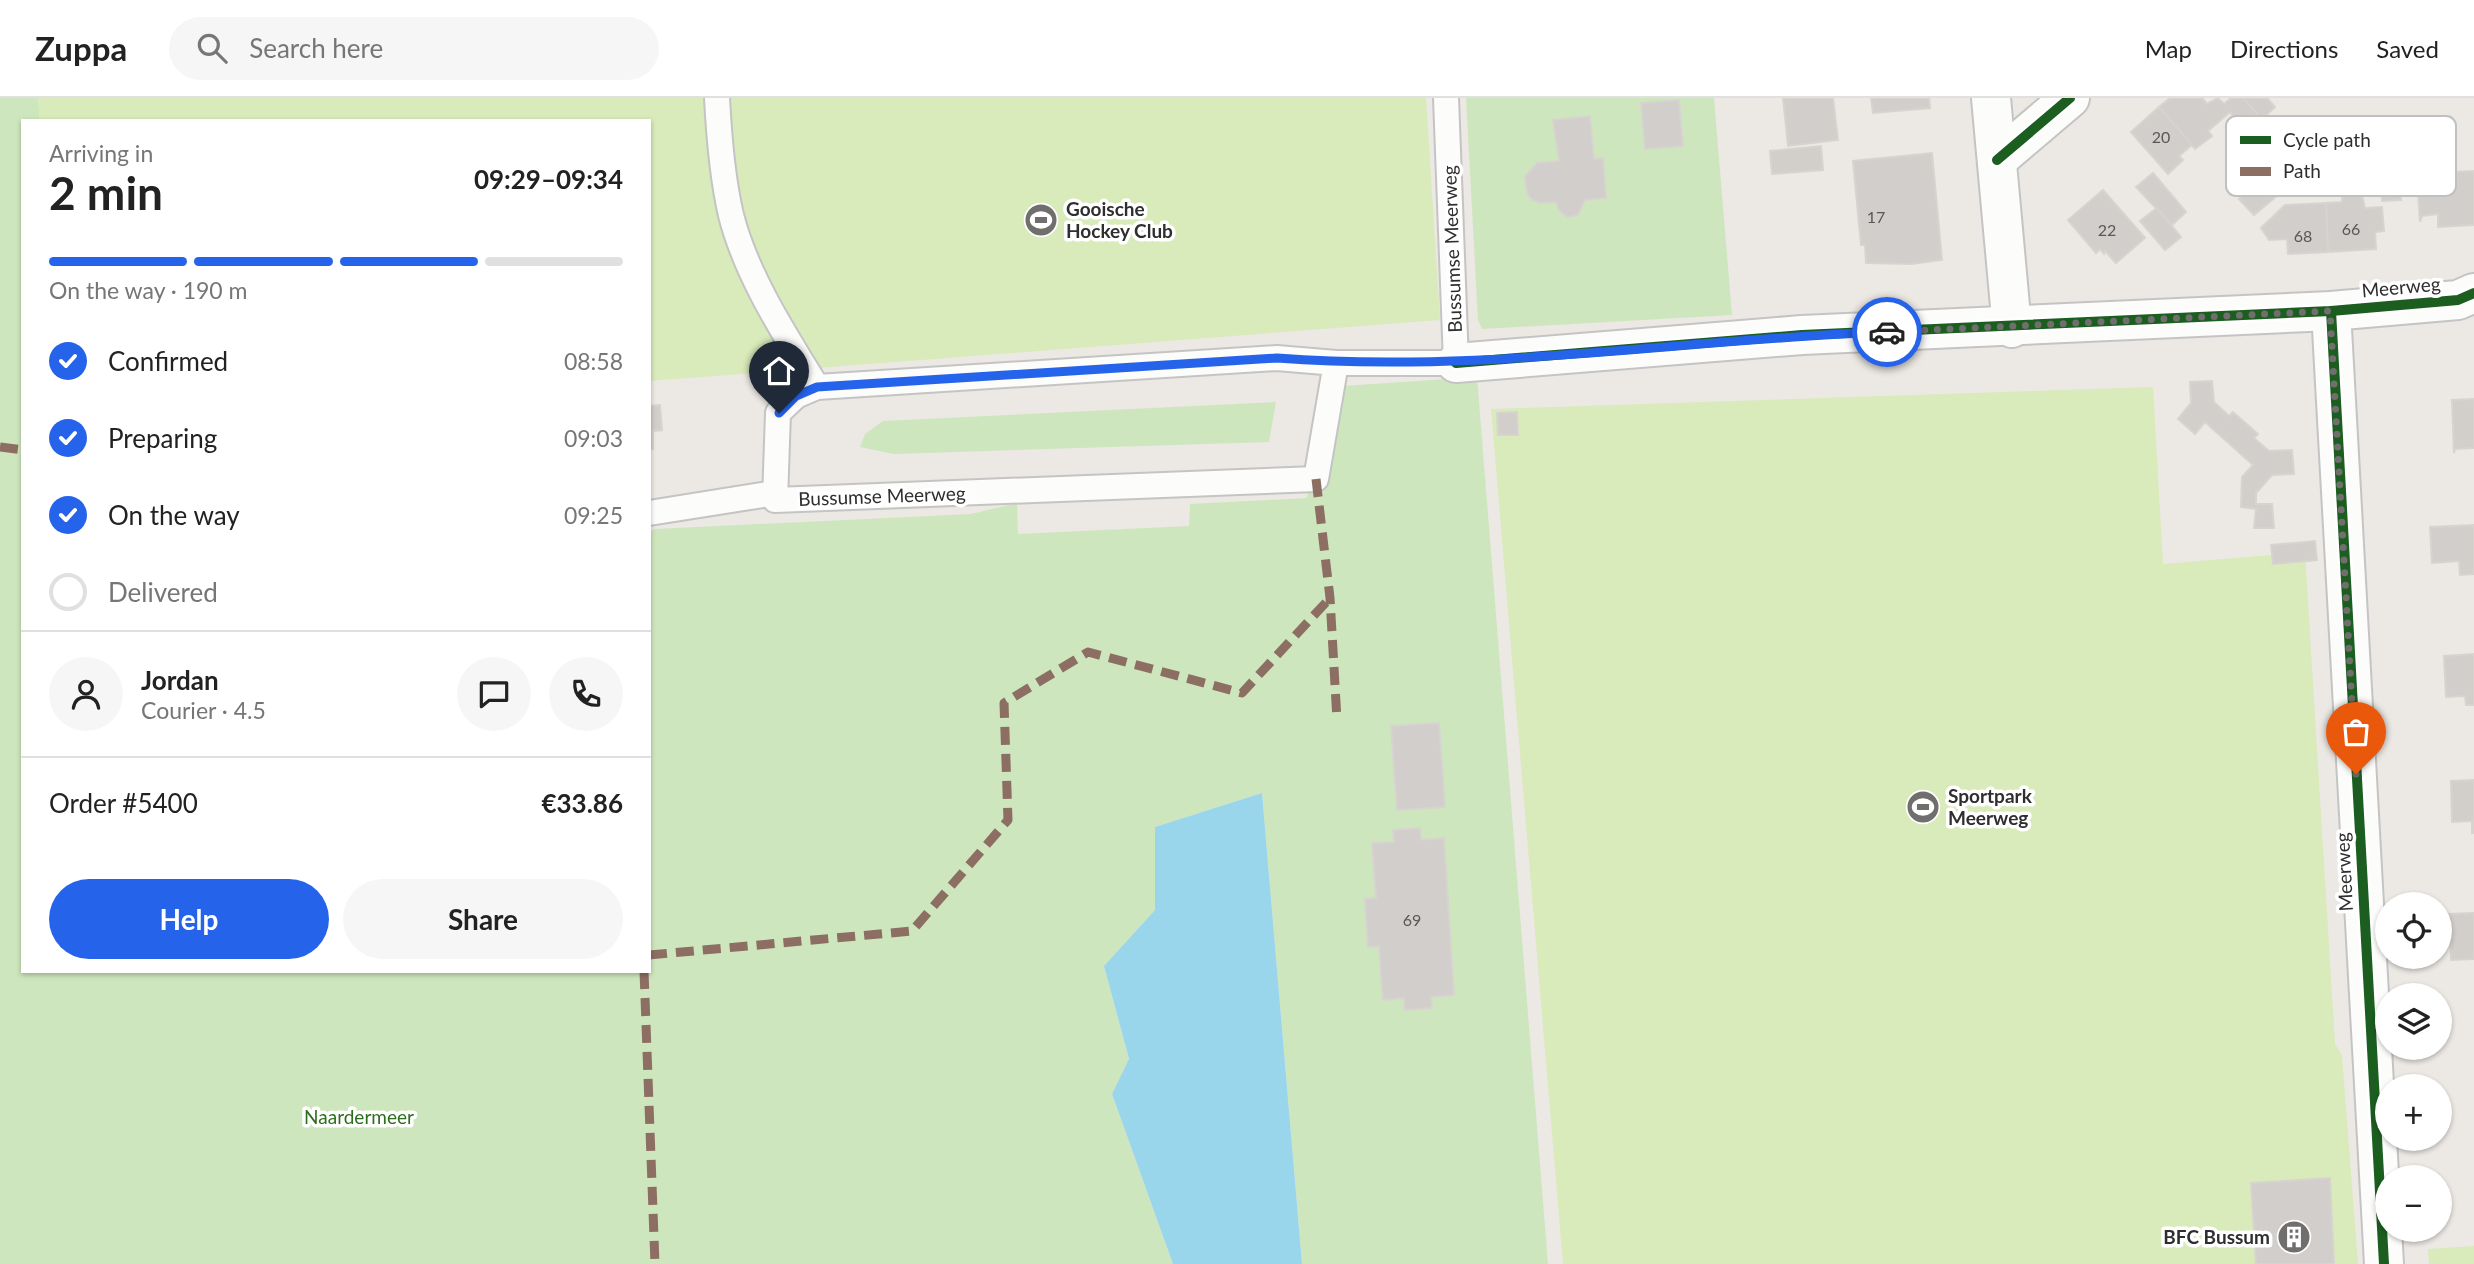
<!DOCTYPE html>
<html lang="en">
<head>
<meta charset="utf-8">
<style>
  body { margin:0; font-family:Lato,sans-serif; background:#f6f6f6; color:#222; height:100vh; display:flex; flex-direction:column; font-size:26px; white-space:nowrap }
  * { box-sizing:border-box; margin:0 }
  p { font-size:23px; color:#767676 }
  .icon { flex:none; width:38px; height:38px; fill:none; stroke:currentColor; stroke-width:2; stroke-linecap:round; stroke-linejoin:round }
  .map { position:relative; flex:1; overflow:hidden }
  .sheet { position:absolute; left:21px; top:21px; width:630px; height:854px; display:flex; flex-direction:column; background:#fff; border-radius:0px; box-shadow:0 2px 5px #0004 }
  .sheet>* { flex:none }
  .buttons { position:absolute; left:2375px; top:794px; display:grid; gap:14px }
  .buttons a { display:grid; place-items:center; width:77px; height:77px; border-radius:50%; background:#fff; box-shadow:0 2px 5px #0004; font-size:35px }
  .pin { position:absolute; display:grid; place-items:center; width:60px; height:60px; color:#fff; margin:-72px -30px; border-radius:50% 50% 50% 0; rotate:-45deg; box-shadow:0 0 7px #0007 }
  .pin .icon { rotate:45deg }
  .courier { position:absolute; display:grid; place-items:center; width:70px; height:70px; margin:-35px; border:5px solid #2563eb; border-radius:50%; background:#fff; color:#222; box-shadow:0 2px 9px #0007 }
  .head em { font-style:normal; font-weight:700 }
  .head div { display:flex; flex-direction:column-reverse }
  .head { display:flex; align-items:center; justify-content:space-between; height:119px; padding:0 28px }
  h1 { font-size:46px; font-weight:700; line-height:52px }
  .bar { display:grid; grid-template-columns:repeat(4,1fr); gap:10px 7px; align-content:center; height:84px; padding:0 28px }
  .bar i { height:9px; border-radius:5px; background:#e0e0e0 }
  .bar .selected { background:#2563eb }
  .bar p { grid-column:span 4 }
  .line { display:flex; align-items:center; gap:18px; padding:0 28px; border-top:2px solid #e0e0e0 }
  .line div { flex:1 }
  .round { display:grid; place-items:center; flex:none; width:74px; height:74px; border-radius:37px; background:#f6f6f6 }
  ol { padding:0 28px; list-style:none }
  li { display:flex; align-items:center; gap:21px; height:77px }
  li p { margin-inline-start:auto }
  li .icon { padding:7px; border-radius:50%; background:#2563eb; color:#fff; stroke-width:4 }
  li:last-child { color:#767676 }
  li i { width:38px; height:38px; border:4px solid #e0e0e0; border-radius:50% }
  .cta { display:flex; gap:14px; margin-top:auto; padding:14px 28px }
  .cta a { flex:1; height:80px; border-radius:42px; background:#2563eb; color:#fff; font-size:28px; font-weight:700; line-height:80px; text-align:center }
  .cta a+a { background:#f6f6f6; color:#222 }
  header { display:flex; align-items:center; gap:42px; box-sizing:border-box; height:98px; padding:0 35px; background:#fff; border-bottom:2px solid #e0e0e0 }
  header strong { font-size:33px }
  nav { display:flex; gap:38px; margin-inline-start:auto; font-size:24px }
  .search { width:490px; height:63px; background:#f6f6f6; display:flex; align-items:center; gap:18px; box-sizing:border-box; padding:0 24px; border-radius:38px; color:#767676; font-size:26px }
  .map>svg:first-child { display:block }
  .green { fill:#cee6be }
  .pitch { fill:#d9eabb }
  .water { fill:#99d6ec }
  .building { fill:#d1cecb; stroke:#d7d4d0; stroke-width:2 }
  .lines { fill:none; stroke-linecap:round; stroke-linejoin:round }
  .lane-casing { stroke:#c5c4c5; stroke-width:28 }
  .street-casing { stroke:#c5c4c5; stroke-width:42 }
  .lane { stroke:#fcfcfb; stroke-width:24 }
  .street { stroke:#fcfcfb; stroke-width:38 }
  .quiet { stroke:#8d6e63; stroke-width:9; stroke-dasharray:18 9; stroke-linecap:butt }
  .cycleway-casing { stroke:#fff; stroke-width:15 }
  .cycleway { stroke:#1b5e20; stroke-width:10 }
  .done { stroke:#706f6e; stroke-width:7; stroke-dasharray:0 12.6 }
  .route { stroke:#2563eb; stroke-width:9 }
  .labels { text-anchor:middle; stroke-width:7; stroke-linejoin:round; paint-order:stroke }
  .number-label { font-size:16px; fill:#585857 }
  .poi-label { font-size:19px; font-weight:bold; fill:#2e2e2e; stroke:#fff; text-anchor:start }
  .street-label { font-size:19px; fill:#2e2e2e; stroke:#fff }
  .park-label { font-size:19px; fill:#2c6e1b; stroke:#fff }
  .key { fill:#fff; stroke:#c0c0c0; stroke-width:2 }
  .key-label { font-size:19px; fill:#2e2e2e }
</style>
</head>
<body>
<header>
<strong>Zuppa</strong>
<div class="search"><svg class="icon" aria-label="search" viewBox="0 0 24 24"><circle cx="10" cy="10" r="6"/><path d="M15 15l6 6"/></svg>Search here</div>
<nav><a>Map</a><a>Directions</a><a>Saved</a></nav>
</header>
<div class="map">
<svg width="2474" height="1166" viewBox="0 0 2474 1166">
  <rect width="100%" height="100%" fill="#ece8e4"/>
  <g class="green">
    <polygon points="0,0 38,0 40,23 23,23 23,873 649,873 649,434 655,431 971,416 1017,405 1018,436 1189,428 1190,406 1307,400 1328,289 1477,279 1548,1166 1302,1166 1262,695 1155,729 1155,812 1104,868 1129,962 1112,996 1173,1166 0,1166"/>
    <polygon points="1466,0 1714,0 1732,217 1482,231 1478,222"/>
    <polygon points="1276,304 1269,344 894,356 860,349 865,336 883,323"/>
  </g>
  <g class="pitch">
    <polygon points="38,0 1426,0 1440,222 649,283 649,23 40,23"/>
    <polygon points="2153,289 2163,466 2305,454 2335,946 2342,958 2358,1166 1563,1166 1491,311"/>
    <polygon points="2474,1148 2474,1166 2429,1166 2428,1151"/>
  </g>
  <polygon class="water" points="1262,695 1302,1166 1173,1166 1112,996 1129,961 1104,868 1155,812 1155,729"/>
  <g class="building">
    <polygon points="1783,0 1833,0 1838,42 1788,48"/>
    <polygon points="1871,0 1929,0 1930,10 1873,15"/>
    <polygon points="2170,0 2202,0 2207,6 2218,0 2224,6 2231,0 2243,0 2262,21 2246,33 2230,14 2208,33 2212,38 2195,51 2159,9"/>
    <polygon points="2243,0 2267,0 2275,9 2262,21"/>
    <polygon points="1679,2 1683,48 1645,51 1641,5"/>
    <polygon points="2159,9 2192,47 2179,58 2183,62 2168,76 2131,34"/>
    <polygon points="1590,18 1594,61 1603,60 1606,100 1585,102 1578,117 1567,119 1559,112 1556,104 1540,105 1532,102 1527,95 1525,78 1537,65 1559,63 1553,22"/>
    <polygon points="1821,48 1823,72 1772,76 1770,53"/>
    <polygon points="2453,53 2454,74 2474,73 2474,127 2438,129 2438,116 2422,118 2420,124 2417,81 2401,81 2401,68 2417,67 2416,56"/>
    <polygon points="1932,55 1942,162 1911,166 1866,165 1865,147 1861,147 1853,63"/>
    <polygon points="2281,64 2285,70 2286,90 2254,117 2239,101"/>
    <polygon points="2399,67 2401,102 2382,103 2380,68"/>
    <polygon points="2153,75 2186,114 2172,127 2136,89"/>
    <polygon points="2103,92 2145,140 2116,165 2105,153 2104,156 2100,151 2096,155 2068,122"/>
    <polygon points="2362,97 2365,110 2382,109 2384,133 2375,134 2376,151 2328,154 2326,105 2342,104 2342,98"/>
    <polygon points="2326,105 2328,154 2288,156 2287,141 2269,142 2261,130 2285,107"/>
    <polygon points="2157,110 2181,139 2165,152 2140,123"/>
    <polygon points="2212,283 2214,304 2229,318 2233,314 2258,336 2254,340 2269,353 2292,352 2294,376 2272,377 2256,395 2256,406 2272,406 2274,430 2254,430 2256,411 2241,409 2242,379 2253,367 2205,324 2195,336 2178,321 2191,305 2190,284"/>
    <polygon points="2474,301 2474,350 2455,351 2454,355 2452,302"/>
    <polygon points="660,307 662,332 653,333 653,351 649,351 649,308"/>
    <polygon points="1517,314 1518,337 1498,337 1497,315"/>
    <polygon points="2474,427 2474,476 2460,477 2459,463 2432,465 2430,429"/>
    <polygon points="2315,443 2317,462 2273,466 2271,447"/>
    <polygon points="2474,556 2474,607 2466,607 2465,598 2446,599 2444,558"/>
    <polygon points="1439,625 1445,709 1397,712 1391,628"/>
    <polygon points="2474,682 2474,735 2472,735 2472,723 2452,724 2451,683"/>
    <polygon points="1420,730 1421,742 1444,740 1454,897 1431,899 1432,910 1405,912 1404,900 1383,902 1379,848 1368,849 1365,801 1376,800 1372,745 1394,744 1393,732"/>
    <polygon points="2474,815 2474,861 2451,862 2449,816"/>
    <polygon points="2330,1080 2334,1166 2256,1166 2251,1085"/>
  </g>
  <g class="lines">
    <defs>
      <g id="lane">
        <path d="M 717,0 C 719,39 722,79 731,117 C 746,177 785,237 817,289"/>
        <polyline points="1336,265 1316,381 775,402 778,315 796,298 817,289 1277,260 1336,265 1456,265 1446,0"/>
        <polyline points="649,415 775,395"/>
      </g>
      <g id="street">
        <polyline points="1991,0 2012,230"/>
        <polyline points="1997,62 2070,0"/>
        <polyline points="2331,213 2384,1166"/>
        <polyline points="1456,265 1802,237 2331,213 2458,202 2474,195"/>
      </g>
    </defs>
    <use href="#lane" class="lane-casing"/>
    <use href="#street" class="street-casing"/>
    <use href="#lane" class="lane"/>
    <use href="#street" class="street"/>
    <g class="quiet">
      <polyline points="0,349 23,352"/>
      <polyline points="1316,381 1330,500 1337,622"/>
      <polyline points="649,857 912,833 1008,722 1004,605 1088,554 1242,595 1330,500"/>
      <polyline points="644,873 655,1166"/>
    </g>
    <defs>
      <g id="cycleway">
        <polyline points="1997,62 2070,0"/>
        <polyline points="2331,213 2384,1166"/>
        <polyline points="1456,265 1802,237 2331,213 2458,202 2474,195"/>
      </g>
    </defs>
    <use href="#cycleway" class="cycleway-casing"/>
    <use href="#cycleway" class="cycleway"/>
  </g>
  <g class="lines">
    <polyline class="done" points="1887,234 2330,213 2356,676"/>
    <path class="route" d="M 779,315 L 796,298 L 817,289 L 1277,260 C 1481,276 1684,241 1887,234"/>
  </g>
  <defs>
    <symbol id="stadium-disc" viewBox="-11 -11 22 22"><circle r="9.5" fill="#706f6e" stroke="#fff"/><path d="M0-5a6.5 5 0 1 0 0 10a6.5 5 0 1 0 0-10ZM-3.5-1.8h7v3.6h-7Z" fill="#fff"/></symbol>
    <symbol id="building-disc" viewBox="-11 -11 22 22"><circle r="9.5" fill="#706f6e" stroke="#fff"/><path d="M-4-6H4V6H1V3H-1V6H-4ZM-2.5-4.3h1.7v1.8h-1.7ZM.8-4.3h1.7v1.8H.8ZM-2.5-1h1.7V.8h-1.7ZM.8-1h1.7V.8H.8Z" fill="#fff"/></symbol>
  </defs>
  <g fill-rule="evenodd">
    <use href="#stadium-disc" x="1022" y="103" width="38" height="38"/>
    <use href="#stadium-disc" x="1904" y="690" width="38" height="38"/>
    <use href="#building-disc" x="2275" y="1120" width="38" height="38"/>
  </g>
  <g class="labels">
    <g class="number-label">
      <text x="2161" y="45">20</text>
      <text x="1876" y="125">17</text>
      <text x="2351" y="137">66</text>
      <text x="2107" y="138">22</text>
      <text x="2303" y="144">68</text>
      <text x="1412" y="828">69</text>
    </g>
    <g class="poi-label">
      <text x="1066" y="118">Gooische<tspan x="1066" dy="22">Hockey Club</tspan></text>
      <text x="1948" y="705">Sportpark<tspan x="1948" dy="22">Meerweg</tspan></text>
      <text x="2270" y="1146" text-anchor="end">BFC Bussum</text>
    </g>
    <g class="street-label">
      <text transform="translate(1452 151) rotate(-92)" y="7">Bussumse Meerweg</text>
      <text transform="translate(2401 189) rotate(-5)" y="7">Meerweg</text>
      <text transform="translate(882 398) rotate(-2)" y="7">Bussumse Meerweg</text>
      <text transform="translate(2344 774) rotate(-93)" y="7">Meerweg</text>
    </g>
    <g class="park-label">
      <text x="359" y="1026">Naardermeer</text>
    </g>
  </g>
  <rect x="2226" y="18" width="230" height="80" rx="10" class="key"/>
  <rect x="2240" y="38" width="31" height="8" fill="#1b5e20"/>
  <rect x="2240" y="69" width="31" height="9" fill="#8d6e63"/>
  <g class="key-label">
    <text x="2283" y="49">Cycle path</text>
    <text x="2283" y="80">Path</text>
  </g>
</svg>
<div class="buttons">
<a><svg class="icon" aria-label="locate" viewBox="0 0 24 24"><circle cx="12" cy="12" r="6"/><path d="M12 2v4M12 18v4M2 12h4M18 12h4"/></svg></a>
<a><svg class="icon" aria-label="layers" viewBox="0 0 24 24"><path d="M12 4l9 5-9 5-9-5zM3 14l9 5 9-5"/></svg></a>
<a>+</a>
<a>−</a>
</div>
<div class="pin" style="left:2356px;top:676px;background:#ea580c"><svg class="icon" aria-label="bag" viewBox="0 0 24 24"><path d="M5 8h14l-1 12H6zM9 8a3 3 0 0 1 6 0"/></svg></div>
<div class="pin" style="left:779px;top:315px;background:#1f2937"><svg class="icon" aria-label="home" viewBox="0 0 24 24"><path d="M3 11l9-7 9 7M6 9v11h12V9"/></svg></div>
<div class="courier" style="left:1887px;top:234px"><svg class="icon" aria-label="car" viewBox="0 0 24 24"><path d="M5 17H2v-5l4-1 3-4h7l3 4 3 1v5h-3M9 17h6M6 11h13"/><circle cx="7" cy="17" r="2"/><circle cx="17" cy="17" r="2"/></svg></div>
<section class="sheet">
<div class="head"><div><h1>2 min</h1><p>Arriving in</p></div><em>09:29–09:34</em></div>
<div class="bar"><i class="selected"></i><i class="selected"></i><i class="selected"></i><i></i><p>On the way · 190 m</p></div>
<ol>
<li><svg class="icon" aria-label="check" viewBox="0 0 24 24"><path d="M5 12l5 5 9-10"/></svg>Confirmed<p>08:58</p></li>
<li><svg class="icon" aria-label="check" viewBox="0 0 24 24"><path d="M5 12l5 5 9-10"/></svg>Preparing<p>09:03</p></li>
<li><svg class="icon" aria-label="check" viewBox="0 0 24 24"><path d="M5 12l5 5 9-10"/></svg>On the way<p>09:25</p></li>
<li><i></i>Delivered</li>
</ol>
<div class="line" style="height:126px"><a class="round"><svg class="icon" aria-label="person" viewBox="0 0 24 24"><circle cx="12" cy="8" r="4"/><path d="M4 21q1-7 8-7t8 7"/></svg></a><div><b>Jordan</b><p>Courier · 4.5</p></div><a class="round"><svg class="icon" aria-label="chat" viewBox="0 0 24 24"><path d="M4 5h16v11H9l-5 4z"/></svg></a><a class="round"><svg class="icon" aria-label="phone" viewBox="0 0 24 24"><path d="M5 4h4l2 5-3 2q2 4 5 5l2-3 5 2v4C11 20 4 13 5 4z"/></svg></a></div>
<div class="line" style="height:91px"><div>Order #5400</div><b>€33.86</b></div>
<div class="cta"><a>Help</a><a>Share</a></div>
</section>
</div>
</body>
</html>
